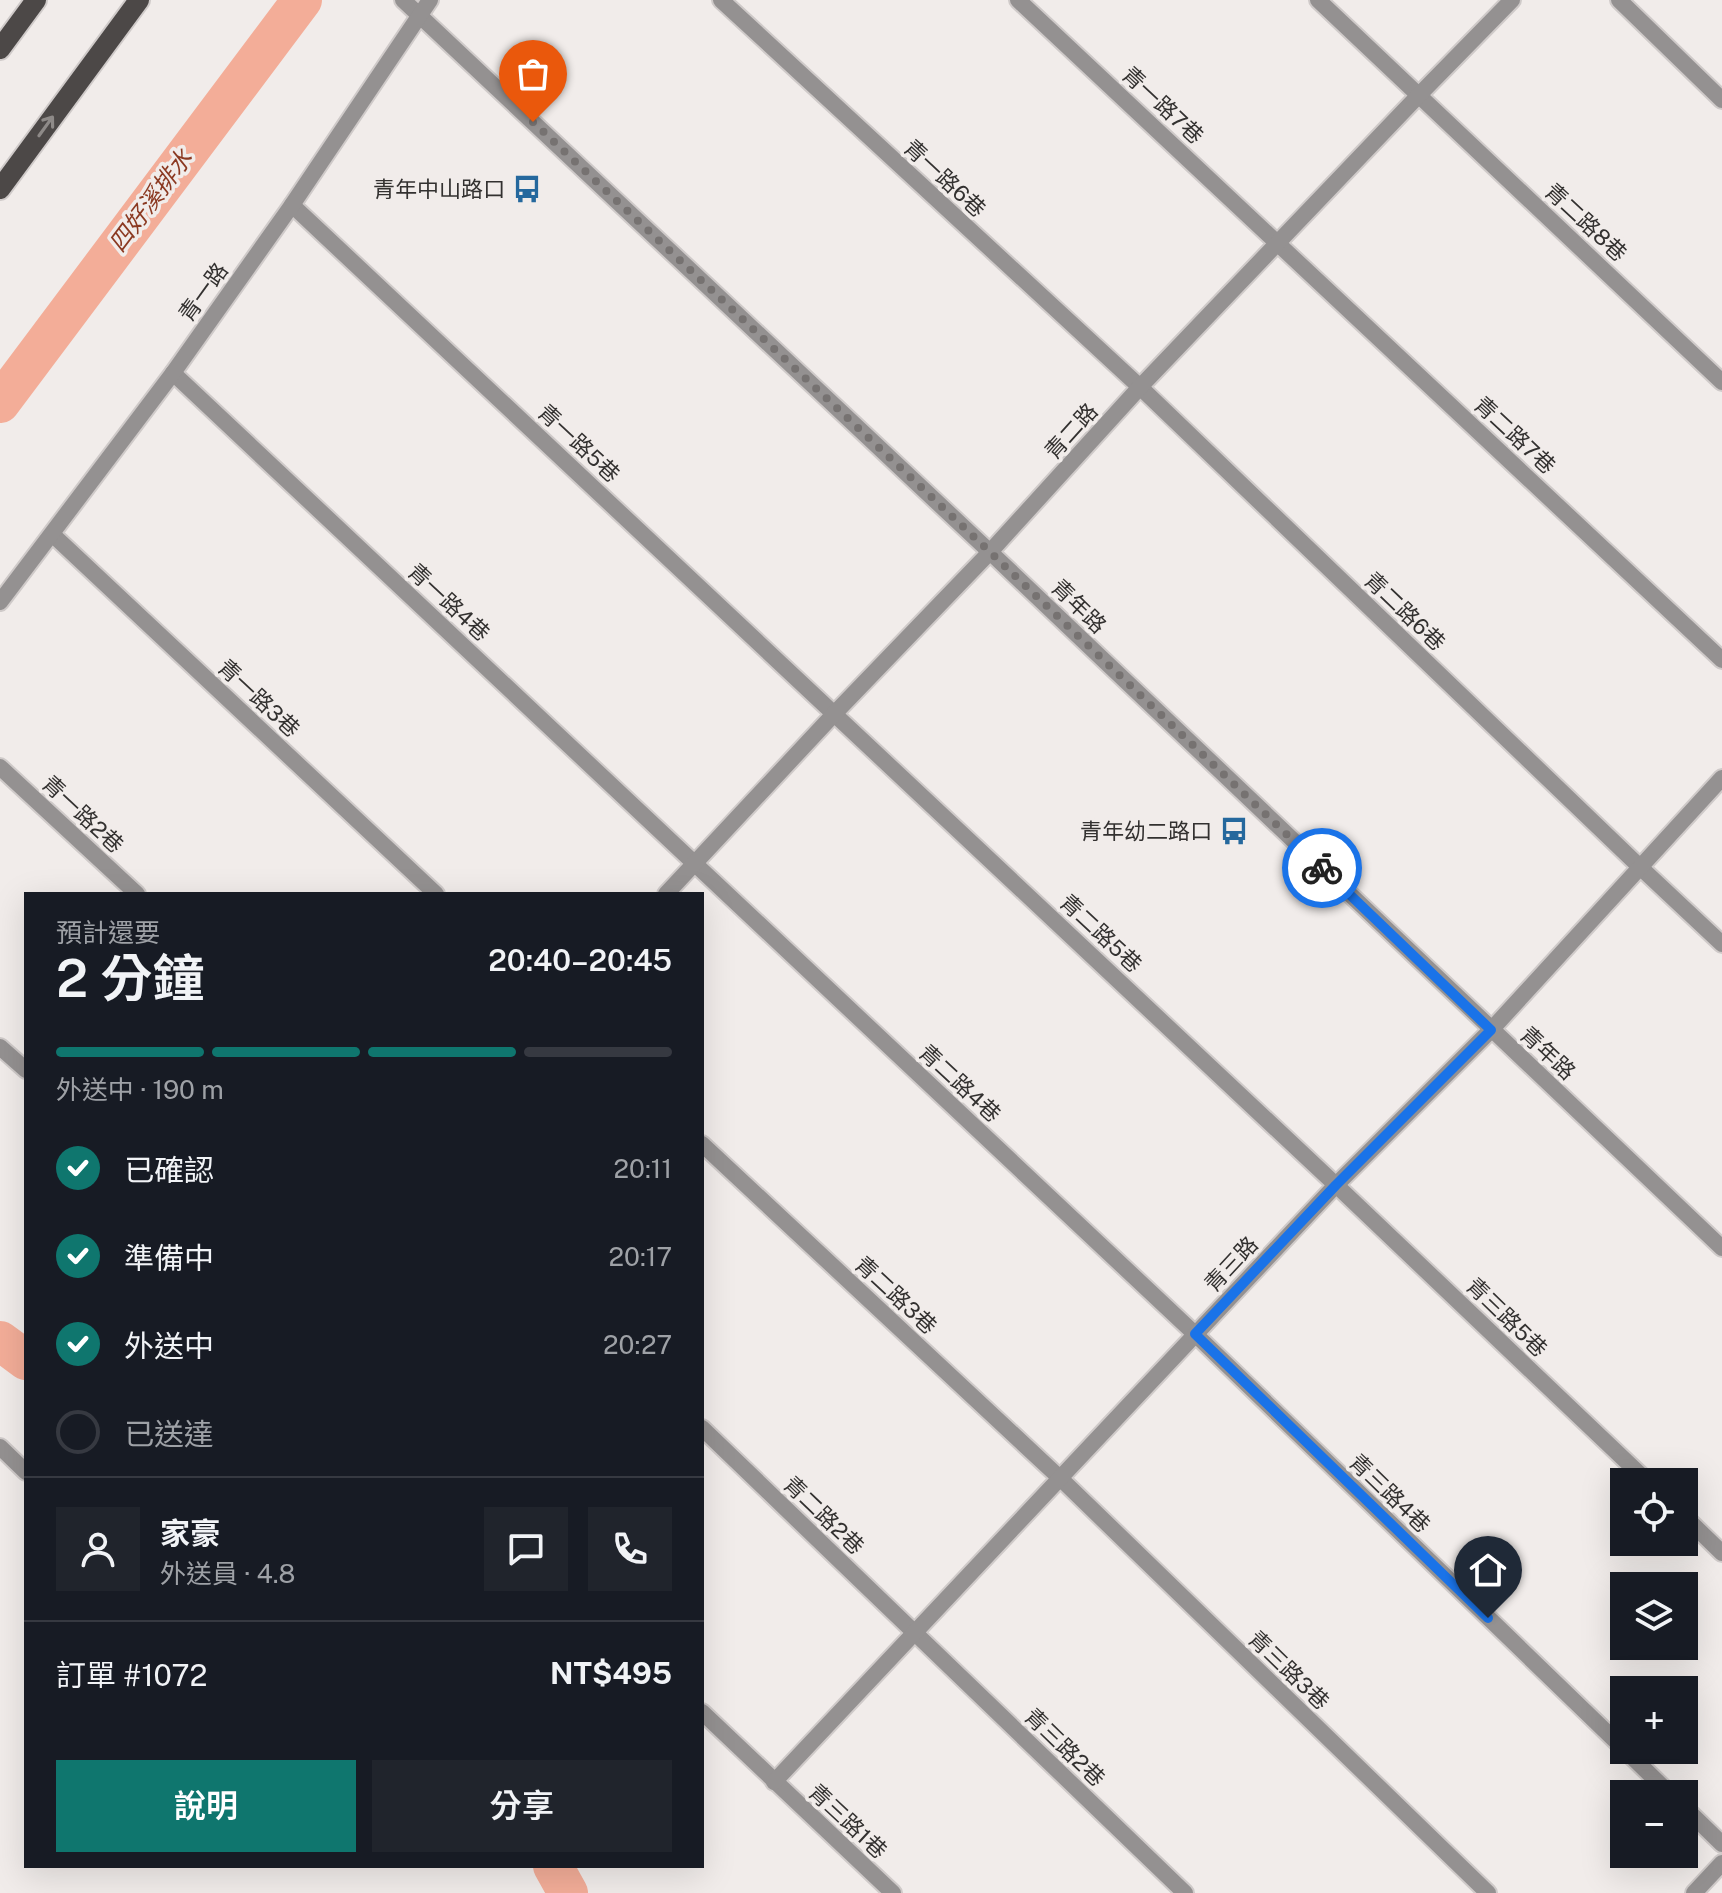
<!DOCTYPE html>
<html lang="zh-TW">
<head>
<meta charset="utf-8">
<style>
  body { margin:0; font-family:"Public Sans","Noto Sans TC",sans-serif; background:#20242c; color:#f1f3f6; height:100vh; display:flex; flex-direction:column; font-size:30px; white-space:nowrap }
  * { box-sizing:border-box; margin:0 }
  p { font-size:26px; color:#9ea1a6 }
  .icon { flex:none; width:44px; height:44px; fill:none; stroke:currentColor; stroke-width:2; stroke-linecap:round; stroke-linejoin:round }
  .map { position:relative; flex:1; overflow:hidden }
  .sheet { position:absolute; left:24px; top:892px; width:680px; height:976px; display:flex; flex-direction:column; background:#171b24; border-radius:0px; box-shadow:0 8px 32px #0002 }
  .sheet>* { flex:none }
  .buttons { position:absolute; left:1610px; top:1468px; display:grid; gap:16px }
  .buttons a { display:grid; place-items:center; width:88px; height:88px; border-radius:0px; background:#171b24; box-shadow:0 8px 32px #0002; font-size:40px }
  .pin { position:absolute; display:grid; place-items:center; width:68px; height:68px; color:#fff; margin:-82px -34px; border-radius:50% 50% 50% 0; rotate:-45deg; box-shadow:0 0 8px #0007 }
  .pin .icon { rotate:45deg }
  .courier { position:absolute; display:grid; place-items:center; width:80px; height:80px; margin:-40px; border:6px solid #1a73e8; border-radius:50%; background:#fff; color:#222; box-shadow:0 2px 10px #0007 }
  .summary em { font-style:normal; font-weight:600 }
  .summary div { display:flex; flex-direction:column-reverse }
  .summary { display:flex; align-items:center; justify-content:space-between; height:136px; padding:0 32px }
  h1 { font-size:52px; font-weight:600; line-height:60px }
  .bar { display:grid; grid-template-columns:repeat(4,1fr); gap:12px 8px; align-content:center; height:96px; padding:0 32px }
  .bar i { height:10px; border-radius:6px; background:#363941 }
  .bar .current { background:#0f766e }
  .bar p { grid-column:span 4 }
  .line { display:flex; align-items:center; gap:20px; padding:0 32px; border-top:2px solid #363941 }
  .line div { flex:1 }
  .round { display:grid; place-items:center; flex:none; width:84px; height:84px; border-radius:0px; background:#20242c }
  ol { padding:0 32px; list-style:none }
  li { display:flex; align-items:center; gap:24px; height:88px }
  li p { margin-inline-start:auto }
  li .icon { padding:8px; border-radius:50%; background:#0f766e; color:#fff; stroke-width:4 }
  li:last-child { color:#9ea1a6 }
  li i { width:44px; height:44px; border:4px solid #363941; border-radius:50% }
  .action { display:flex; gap:16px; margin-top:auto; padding:16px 32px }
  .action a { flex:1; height:92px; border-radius:0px; background:#0f766e; color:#fff; font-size:32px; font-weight:600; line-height:92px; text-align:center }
  .action a+a { background:#20242c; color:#f1f3f6 }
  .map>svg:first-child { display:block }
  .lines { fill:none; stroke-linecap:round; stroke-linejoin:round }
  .canal { stroke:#f3ad98; stroke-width:40 }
  .service-casing { stroke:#cfcac9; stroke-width:20 }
  .minor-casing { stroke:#cfcac9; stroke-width:20 }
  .primary-casing { stroke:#cfcac9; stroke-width:24 }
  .service { stroke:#949191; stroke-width:16 }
  .minor { stroke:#949191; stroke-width:16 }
  .primary { stroke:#4c4847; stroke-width:20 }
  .oneway { stroke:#8e8a88 }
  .done { stroke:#767271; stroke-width:8; stroke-dasharray:0 14.4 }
  .route { stroke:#1a73e8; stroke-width:10 }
  .labels { text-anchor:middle; stroke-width:7; stroke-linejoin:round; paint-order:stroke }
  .street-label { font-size:22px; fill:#333130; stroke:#f1ecea }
  .poi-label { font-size:22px; fill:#333130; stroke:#f1ecea; text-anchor:end }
  .water-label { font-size:24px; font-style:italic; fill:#8b3921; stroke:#f1ecea }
</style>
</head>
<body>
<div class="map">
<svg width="1722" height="1893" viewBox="0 0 1722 1893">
  <rect width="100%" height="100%" fill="#f1ecea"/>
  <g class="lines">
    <g class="canal">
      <polyline points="0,403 302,0"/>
      <polyline points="0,1341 26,1360"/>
      <polyline points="553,1866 568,1893"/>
    </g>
    <defs>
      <polyline id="service" points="0,1447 26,1472"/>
      <g id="minor">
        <polyline points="403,0 990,552 1722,1248"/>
        <polyline points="721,0 1140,387 1640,867 1722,944"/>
        <polyline points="1018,0 1722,660"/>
        <polyline points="1318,0 1722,382"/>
        <polyline points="1619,0 1722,100"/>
        <polyline points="292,205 1336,1185 1648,1482"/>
        <polyline points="173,373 1195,1334 1624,1749"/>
        <polyline points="52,534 436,894"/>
        <polyline points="0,602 173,373 292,205 430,0"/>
        <polyline points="0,767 137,894"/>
        <polyline points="666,894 835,713 990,552 1140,387 1419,95 1512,0"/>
        <polyline points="0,1047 26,1070"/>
        <polyline points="702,1144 1061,1479 1488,1893"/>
        <polyline points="702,1428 1185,1893"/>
        <polyline points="1684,1516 1722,1553"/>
        <polyline points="702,1712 893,1893"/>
        <polyline points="1625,1750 1670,1794"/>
        <polyline points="774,1782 1336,1185 1491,1030 1722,778"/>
        <polyline points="1684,1807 1722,1844"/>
        <polyline points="1694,1893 1722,1863"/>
      </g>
      <g id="primary">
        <polyline points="0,49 36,0"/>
        <polyline points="0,189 139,0"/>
      </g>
    </defs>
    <use href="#service" class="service-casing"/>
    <use href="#minor" class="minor-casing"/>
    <use href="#primary" class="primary-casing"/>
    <use href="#service" class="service"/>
    <use href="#minor" class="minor"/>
    <use href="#primary" class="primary"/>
  </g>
  <defs><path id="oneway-shaft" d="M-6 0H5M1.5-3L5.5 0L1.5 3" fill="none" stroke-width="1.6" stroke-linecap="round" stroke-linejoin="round" transform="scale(2)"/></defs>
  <use class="oneway" href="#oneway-shaft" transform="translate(46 126) rotate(-54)"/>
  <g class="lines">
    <polyline class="done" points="533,122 990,552 1322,868"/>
    <polyline class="route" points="1322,868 1491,1030 1336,1185 1195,1334 1488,1618"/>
  </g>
  <defs>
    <symbol id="bus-bare" viewBox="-9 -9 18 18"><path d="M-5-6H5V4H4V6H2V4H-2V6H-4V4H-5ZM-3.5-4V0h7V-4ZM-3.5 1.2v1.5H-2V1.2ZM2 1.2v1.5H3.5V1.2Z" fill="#25689d" stroke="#f1ecea" stroke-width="2.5" paint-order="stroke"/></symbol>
  </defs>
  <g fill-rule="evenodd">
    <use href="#bus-bare" x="507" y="169" width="40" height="40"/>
    <use href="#bus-bare" x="1214" y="811" width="40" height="40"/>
  </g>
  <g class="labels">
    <g class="street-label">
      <text transform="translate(1163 105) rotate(43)" y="8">青一路7巷</text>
      <text transform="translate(945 178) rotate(43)" y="8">青一路6巷</text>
      <text transform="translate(1586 222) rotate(43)" y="8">青二路8巷</text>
      <text transform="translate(203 292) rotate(-54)" y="8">青一路</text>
      <text transform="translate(1071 431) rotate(-48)" y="8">青二路</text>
      <text transform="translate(1515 435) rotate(43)" y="8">青二路7巷</text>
      <text transform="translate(579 443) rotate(43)" y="8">青一路5巷</text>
      <text transform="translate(449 602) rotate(43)" y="8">青一路4巷</text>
      <text transform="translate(1079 606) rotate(44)" y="8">青年路</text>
      <text transform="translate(1405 611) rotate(44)" y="8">青二路6巷</text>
      <text transform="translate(259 698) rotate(43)" y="8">青一路3巷</text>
      <text transform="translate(83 814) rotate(43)" y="8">青一路2巷</text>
      <text transform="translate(1101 933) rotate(43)" y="8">青二路5巷</text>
      <text transform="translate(1548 1053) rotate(43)" y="8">青年路</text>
      <text transform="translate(960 1083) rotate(43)" y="8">青二路4巷</text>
      <text transform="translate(1231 1264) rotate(-47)" y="8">青三路</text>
      <text transform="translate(896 1295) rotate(43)" y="8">青二路3巷</text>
      <text transform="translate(1507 1317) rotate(44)" y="8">青三路5巷</text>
      <text transform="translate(1390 1493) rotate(44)" y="8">青三路4巷</text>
      <text transform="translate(824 1515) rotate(44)" y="8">青二路2巷</text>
      <text transform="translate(1289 1670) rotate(44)" y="8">青三路3巷</text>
      <text transform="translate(1065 1747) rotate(44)" y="8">青三路2巷</text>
      <text transform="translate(848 1821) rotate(43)" y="8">青三路1巷</text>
    </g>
    <g class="poi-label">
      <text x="505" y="197">青年中山路口</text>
      <text x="1212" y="839">青年幼二路口</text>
    </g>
    <g class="water-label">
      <text transform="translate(151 201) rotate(-53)" y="8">四好溪排水</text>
    </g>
  </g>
</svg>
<div class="buttons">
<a><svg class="icon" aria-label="locate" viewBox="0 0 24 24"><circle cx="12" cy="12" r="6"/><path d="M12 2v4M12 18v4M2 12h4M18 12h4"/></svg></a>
<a><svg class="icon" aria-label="layers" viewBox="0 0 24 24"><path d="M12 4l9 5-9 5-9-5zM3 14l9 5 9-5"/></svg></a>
<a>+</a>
<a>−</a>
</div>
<div class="pin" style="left:533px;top:122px;background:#ea580c"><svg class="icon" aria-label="bag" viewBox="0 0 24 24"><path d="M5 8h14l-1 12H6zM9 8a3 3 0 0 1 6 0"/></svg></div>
<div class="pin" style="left:1488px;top:1618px;background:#1f2937"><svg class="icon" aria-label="home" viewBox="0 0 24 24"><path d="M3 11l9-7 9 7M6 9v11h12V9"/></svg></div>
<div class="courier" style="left:1322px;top:868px"><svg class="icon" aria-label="bike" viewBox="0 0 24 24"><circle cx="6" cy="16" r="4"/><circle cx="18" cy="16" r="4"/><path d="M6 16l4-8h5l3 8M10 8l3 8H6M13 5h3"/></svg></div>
<section class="sheet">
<div class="summary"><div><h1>2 分鐘</h1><p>預計還要</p></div><em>20:40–20:45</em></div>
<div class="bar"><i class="current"></i><i class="current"></i><i class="current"></i><i></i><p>外送中 · 190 m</p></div>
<ol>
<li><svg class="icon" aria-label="check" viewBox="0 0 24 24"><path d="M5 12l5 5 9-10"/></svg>已確認<p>20:11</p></li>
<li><svg class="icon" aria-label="check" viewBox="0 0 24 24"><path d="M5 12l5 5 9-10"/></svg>準備中<p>20:17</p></li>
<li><svg class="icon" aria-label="check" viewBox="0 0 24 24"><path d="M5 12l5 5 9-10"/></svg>外送中<p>20:27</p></li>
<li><i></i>已送達</li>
</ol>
<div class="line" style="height:144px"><a class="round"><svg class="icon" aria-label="person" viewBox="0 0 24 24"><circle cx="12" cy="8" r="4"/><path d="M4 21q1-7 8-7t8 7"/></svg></a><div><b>家豪</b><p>外送員 · 4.8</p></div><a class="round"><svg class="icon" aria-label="chat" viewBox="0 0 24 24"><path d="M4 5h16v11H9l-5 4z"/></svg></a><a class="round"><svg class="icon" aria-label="phone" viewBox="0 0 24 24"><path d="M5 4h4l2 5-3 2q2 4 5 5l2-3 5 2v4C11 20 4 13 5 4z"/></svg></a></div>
<div class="line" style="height:104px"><div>訂單 #1072</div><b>NT$495</b></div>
<div class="action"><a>說明</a><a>分享</a></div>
</section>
</div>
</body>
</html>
